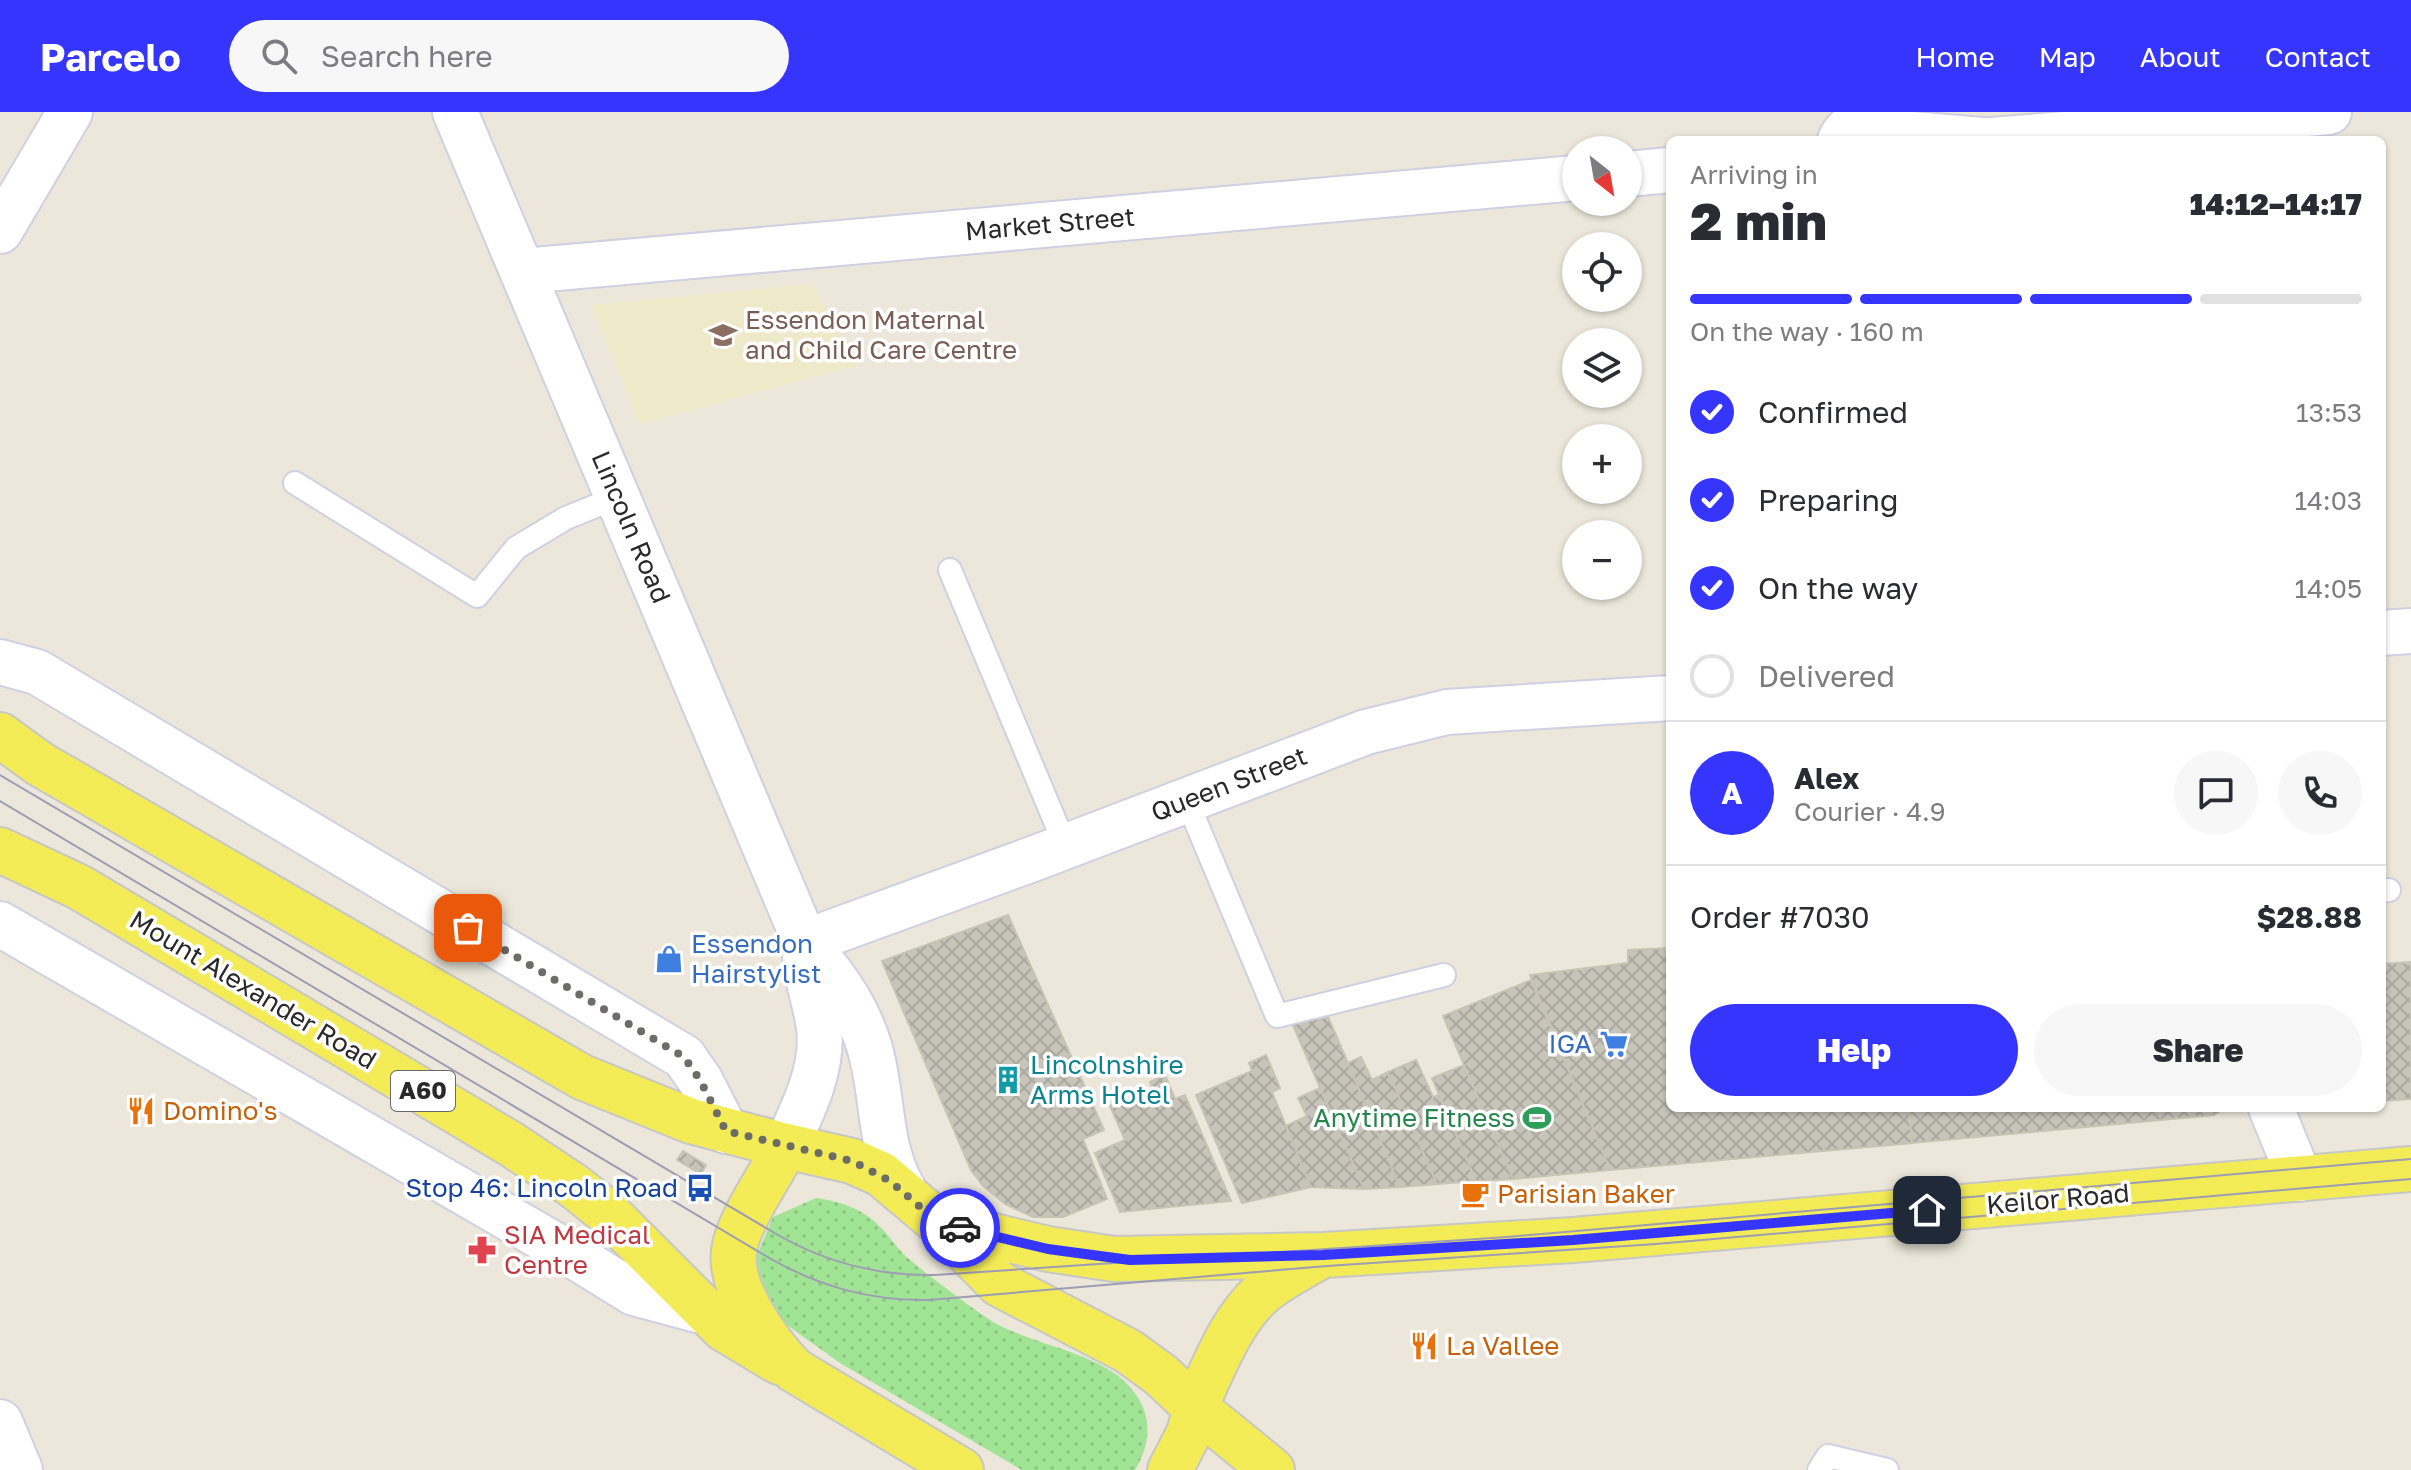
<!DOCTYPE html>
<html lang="en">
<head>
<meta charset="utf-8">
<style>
  body { margin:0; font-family:"Golos Text",sans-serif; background:#f7f7f7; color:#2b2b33; height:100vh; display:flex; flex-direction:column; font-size:30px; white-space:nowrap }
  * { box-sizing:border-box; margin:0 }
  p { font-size:26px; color:#7c7c81 }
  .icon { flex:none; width:44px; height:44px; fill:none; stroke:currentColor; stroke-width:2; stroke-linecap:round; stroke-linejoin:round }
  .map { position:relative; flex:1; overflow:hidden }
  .details { position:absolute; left:1666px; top:24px; width:720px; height:976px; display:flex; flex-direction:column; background:#fff; border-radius:12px; box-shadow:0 2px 6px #0004 }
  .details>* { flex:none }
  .needle { width:52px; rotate:149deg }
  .tools { position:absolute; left:1562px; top:24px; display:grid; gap:16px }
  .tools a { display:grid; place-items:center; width:80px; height:80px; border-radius:50%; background:#fff; box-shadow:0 2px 6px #0004; font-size:40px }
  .pin { position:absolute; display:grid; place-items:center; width:68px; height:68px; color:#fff; margin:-34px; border-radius:16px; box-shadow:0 4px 12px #0006 }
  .courier { position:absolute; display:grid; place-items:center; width:80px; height:80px; margin:-40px; border:6px solid #3535fe; border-radius:50%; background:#fff; color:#222; box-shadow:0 2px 10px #0007 }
  .summary em { font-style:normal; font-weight:800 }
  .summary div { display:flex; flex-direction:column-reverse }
  .summary { display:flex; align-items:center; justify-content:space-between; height:136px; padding:0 24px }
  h1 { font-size:52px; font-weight:800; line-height:60px }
  .bar { display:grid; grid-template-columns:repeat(4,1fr); gap:12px 8px; align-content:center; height:96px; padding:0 24px }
  .bar i { height:10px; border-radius:6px; background:#e1e1e2 }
  .bar .selected { background:#3535fe }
  .bar p { grid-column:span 4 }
  .line { display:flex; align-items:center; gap:20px; padding:0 24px; border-top:2px solid #e1e1e2 }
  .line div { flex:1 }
  .round { display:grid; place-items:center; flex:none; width:84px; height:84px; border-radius:42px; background:#f7f7f7 }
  ol { padding:0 24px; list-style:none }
  li { display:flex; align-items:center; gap:24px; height:88px }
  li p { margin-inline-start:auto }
  li .icon { padding:8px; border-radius:50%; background:#3535fe; color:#fff; stroke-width:4 }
  li:last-child { color:#7c7c81 }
  li i { width:44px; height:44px; border:4px solid #e1e1e2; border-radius:50% }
  .action { display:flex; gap:16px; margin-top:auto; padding:16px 24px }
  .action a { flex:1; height:92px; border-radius:48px; background:#3535fe; color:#fff; font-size:32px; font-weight:800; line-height:92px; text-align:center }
  .action a+a { background:#f7f7f7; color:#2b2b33 }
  header { display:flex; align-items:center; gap:48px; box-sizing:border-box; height:112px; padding:0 40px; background:#3535fe; color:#fff }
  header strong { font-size:38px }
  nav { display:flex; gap:44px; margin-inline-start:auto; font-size:28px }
  .search { width:560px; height:72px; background:#f7f7f7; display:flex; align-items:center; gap:20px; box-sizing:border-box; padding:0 28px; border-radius:44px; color:#7c7c81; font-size:30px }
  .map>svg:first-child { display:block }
  .education { fill:#eee9c9 }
  .park { fill:url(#park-dots) }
  .building { fill:url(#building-cross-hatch); stroke:#c7c4b4; stroke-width:2 }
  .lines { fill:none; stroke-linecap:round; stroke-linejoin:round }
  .service-casing { stroke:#cfd0e2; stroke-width:26 }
  .minor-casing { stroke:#cfd0e2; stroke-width:48 }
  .secondary-casing { stroke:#cfd0e2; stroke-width:48 }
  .primary-casing { stroke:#c7c7c7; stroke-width:48 }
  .service { stroke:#fff; stroke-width:22 }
  .minor { stroke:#fff; stroke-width:44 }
  .secondary { stroke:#fff; stroke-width:44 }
  .primary { stroke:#f4ec57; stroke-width:44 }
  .tram { stroke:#9e9db4; stroke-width:2 }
  .done { stroke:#6d6c67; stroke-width:8; stroke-dasharray:0 14.4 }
  .route { stroke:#3535fe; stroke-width:10 }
  .labels { text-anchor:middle; stroke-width:7; stroke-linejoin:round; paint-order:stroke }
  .shield { fill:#fff; stroke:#696969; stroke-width:2 }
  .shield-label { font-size:24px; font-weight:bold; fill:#292929 }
  .street-label { font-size:26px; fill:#292929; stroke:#fff }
  .education-label { font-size:26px; fill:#785e54; stroke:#fff; text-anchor:start }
  .shop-label { font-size:26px; fill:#366cbe; stroke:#fff; text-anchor:start }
  .culture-label { font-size:26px; fill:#0d838f; stroke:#fff; text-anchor:start }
  .food-label { font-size:26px; fill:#c56008; stroke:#fff; text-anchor:start }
  .leisure-label { font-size:26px; fill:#27864d; stroke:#fff; text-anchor:end }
  .transit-label { font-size:26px; fill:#164399; stroke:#fff; text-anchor:end }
  .health-label { font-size:26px; fill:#be3a42; stroke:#fff; text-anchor:start }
</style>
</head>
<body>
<header>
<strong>Parcelo</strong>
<div class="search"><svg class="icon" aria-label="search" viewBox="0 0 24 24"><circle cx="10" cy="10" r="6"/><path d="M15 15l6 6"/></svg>Search here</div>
<nav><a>Home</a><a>Map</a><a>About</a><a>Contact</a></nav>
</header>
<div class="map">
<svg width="2411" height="1358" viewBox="0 0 2411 1358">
  <defs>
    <pattern id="park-dots" width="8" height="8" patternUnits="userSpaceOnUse" patternTransform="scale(2)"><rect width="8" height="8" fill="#a1e495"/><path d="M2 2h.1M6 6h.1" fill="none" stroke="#8bc480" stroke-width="1.8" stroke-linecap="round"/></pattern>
    <pattern id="building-cross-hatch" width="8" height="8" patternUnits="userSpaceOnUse" patternTransform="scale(2)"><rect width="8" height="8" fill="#c7c4ba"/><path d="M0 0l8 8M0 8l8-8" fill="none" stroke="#aba8a0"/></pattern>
  </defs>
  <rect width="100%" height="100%" fill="#ece7da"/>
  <polygon class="education" points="812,172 859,253 640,312 591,193"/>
  <path class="park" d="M 816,1086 C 844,1090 866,1098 885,1120 C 893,1129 900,1140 909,1147 C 934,1168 961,1188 987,1206 C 1027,1233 1098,1239 1129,1274 C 1153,1300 1152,1330 1135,1358 L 1022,1358 L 840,1251 L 787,1213 L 761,1191 L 753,1153 L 773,1105 Z"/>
  <g class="building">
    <polygon points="1008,803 1104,1018 1083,1027 1107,1087 1063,1105 1033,1105 1005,1092 983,1074 971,1058 882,849"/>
    <polygon points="1670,836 1670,996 1909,996 1912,1031 1610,1058 1530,863 1628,851 1628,838"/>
    <polygon points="2411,850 2411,987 2382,989 2382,852"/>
    <polygon points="1531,868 1610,1058 1513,1067 1443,904"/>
    <polygon points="1328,905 1348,951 1400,1075 1364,1077 1292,911"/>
    <polygon points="1266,943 1280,976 1272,980 1311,1075 1242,1091 1196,983 1252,959 1249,951"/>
    <polygon points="1361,945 1372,968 1388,960 1437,1072 1400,1075 1348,951"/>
    <polygon points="1416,948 1433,985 1439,983 1476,1069 1437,1072 1388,960"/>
    <polygon points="1464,953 1513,1067 1476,1069 1432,966"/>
    <polygon points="1165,963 1175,987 1185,983 1231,1089 1120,1100 1095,1041 1125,1028 1110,994 1138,983 1144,997 1159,990 1150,970"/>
    <polygon points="1320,976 1364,1077 1311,1075 1286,1014 1307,1004 1298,986"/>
    <polygon points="1909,996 2217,996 2219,1000 2214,1003 1912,1031"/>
    <polygon points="683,1039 706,1053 701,1062 677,1048"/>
  </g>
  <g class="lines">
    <defs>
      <g id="service">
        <polyline points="295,371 477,484 516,436 566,406 618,385"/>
        <polyline points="950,458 1065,733"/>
        <polyline points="1187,689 1277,904 1444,863"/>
        <polyline points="2382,779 2389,778"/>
        <polyline points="1819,1358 1828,1344 1887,1358"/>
      </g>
      <g id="minor">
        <polyline points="1901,21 1982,28"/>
        <path d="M 1840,28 C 1854,0 1891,0 1904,28"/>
        <polyline points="1992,28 2329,0"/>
        <polyline points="1628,62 1670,58"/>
        <polyline points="0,119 70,0"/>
        <polyline points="523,159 1576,66"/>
        <polyline points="2382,521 2411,519"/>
        <polyline points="0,550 37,560 684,945 700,968 726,1019"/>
        <polyline points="0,812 574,1144 634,1181 705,1200"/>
        <polyline points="805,830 1038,745 1366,620 1447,600 1670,586"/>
        <polyline points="2271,996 2300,1067"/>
        <polyline points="0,1310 20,1358"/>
      </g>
      <g id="secondary">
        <path d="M 455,0 L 805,830 C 837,866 865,905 874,954 C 883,996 881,1042 905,1080"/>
        <path d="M 786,1034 C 803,998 824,956 819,916 C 815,885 803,862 805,830"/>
      </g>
      <g id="primary">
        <polyline points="0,623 40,652 582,965 691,1009 786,1034"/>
        <polyline points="0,738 79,775 511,1032 574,1074 609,1102 724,1217 779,1250"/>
        <polyline points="939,1111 1048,1137 1114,1147 1323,1143 1573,1128 2411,1057"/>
        <path d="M 1195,1295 C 1213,1258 1230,1209 1262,1181 C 1279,1166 1301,1156 1321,1144"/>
        <polyline points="1196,1296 1272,1358"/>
        <path d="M 961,1358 L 794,1258 C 768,1231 725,1173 735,1133 C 742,1104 771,1062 786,1034 L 852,1049 L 881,1062 L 939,1111 L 999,1172 L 1128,1239 L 1161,1263 L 1196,1296 L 1189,1321 L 1170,1358"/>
      </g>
    </defs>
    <use href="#service" class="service-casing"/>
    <use href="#minor" class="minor-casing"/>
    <use href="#secondary" class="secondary-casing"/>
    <use href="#primary" class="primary-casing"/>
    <use href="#service" class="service"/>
    <use href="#minor" class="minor"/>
    <use href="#secondary" class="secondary"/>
    <use href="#primary" class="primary"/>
    <g class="tram">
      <path d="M 0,663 L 778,1123 C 827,1151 879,1164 935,1163 L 1507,1125 L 2411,1047"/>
      <path d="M 0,689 L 771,1147 C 821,1175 871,1189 929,1188 L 1327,1154 L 1656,1132 L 2411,1067"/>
    </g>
  </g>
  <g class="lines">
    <polyline class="done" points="468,816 684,945 700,968 726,1019 852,1049 890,1069 939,1111 960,1116"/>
    <polyline class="route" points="960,1116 1048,1137 1130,1148 1323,1143 1573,1128 1927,1098"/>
  </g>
  <defs>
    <symbol id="school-bare" viewBox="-9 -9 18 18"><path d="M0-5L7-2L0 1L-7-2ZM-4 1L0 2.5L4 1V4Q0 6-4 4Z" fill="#8d6e63" stroke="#fff" stroke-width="2.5" paint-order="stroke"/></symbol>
    <symbol id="shop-bare" viewBox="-9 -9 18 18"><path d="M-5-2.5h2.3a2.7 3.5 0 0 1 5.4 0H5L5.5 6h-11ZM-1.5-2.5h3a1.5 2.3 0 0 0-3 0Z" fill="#3f7fe0" stroke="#fff" stroke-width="2.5" paint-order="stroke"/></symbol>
    <symbol id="supermarket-bare" viewBox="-9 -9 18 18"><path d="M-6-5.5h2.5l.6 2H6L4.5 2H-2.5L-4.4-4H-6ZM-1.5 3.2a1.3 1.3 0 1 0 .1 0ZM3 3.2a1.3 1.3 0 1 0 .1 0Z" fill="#3f7fe0" stroke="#fff" stroke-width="2.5" paint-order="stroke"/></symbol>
    <symbol id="building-bare" viewBox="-9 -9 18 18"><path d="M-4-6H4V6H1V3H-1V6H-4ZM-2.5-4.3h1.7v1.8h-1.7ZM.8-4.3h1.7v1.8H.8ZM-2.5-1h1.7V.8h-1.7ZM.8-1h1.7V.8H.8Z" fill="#0f9aa8" stroke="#fff" stroke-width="2.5" paint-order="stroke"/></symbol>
    <symbol id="restaurant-bare" viewBox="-9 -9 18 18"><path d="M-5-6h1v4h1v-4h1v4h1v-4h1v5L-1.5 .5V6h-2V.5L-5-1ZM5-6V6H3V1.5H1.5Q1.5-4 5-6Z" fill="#e8710a" stroke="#fff" stroke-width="2.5" paint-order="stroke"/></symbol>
    <symbol id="stadium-bare" viewBox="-9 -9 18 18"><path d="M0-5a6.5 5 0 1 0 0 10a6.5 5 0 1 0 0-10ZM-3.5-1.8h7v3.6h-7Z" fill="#2e9e5b" stroke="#fff" stroke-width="2.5" paint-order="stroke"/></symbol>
    <symbol id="bus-bare" viewBox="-9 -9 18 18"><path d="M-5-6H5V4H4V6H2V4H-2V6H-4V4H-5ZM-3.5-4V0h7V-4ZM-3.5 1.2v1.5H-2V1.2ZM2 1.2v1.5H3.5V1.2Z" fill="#1a4fb4" stroke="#fff" stroke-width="2.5" paint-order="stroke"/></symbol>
    <symbol id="cafe-bare" viewBox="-9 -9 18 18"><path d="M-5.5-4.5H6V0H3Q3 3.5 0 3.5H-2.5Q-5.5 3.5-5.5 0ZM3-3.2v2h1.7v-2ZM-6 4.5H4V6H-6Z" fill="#e8710a" stroke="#fff" stroke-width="2.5" paint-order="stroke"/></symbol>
    <symbol id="pharmacy-bare" viewBox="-9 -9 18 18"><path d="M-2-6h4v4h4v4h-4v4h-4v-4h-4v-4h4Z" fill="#e0444e" stroke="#fff" stroke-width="2.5" paint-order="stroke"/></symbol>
  </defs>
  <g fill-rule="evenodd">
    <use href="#school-bare" x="703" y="203" width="40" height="40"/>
    <use href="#shop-bare" x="649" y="827" width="40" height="40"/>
    <use href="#supermarket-bare" x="1594" y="912" width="40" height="40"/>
    <use href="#building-bare" x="988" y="948" width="40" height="40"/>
    <use href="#restaurant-bare" x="121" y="979" width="40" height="40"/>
    <use href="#stadium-bare" x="1517" y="986" width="40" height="40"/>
    <use href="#bus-bare" x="680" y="1056" width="40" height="40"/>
    <use href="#cafe-bare" x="1455" y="1062" width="40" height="40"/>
    <use href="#pharmacy-bare" x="462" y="1118" width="40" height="40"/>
    <use href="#restaurant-bare" x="1404" y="1214" width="40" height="40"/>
  </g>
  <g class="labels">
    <rect class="shield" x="391" y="959" width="64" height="40" rx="6"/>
    <g class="shield-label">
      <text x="423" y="987">A60</text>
    </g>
    <g class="street-label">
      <text transform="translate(1050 112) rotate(-5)" y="9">Market Street</text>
      <text transform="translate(631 415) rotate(67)" y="9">Lincoln Road</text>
      <text transform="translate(1229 672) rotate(-21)" y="9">Queen Street</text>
      <text transform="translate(253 878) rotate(31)" y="9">Mount Alexander Road</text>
      <text transform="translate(2058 1087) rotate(-5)" y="9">Keilor Road</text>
    </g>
    <g class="education-label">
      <text x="745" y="217">Essendon Maternal<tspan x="745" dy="30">and Child Care Centre</tspan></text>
    </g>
    <g class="shop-label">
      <text x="691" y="841">Essendon<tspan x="691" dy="30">Hairstylist</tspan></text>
      <text x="1592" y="941" text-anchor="end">IGA</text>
    </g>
    <g class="culture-label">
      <text x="1030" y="962">Lincolnshire<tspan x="1030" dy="30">Arms Hotel</tspan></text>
    </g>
    <g class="food-label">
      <text x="163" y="1008">Domino's</text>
      <text x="1497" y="1091">Parisian Baker</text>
      <text x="1446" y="1243">La Vallee</text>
    </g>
    <g class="leisure-label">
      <text x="1515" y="1015">Anytime Fitness</text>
    </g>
    <g class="transit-label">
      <text x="678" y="1085">Stop 46: Lincoln Road</text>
    </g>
    <g class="health-label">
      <text x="504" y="1132">SIA Medical<tspan x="504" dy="30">Centre</tspan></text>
    </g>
  </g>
</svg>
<div class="tools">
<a><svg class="needle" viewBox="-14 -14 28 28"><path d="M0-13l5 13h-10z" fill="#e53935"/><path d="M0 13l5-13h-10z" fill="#7c7c81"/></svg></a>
<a><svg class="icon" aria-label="locate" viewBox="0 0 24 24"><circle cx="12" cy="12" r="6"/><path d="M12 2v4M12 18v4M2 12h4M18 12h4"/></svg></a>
<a><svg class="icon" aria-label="layers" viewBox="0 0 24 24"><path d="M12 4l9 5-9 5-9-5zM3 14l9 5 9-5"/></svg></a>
<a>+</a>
<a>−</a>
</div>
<div class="pin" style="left:468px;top:816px;background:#ea580c"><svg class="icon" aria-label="bag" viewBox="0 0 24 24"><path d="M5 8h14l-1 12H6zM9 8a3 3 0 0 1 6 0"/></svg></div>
<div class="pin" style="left:1927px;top:1098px;background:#1f2937"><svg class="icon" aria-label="home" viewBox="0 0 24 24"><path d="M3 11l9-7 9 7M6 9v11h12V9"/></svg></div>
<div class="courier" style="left:960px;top:1116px"><svg class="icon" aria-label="car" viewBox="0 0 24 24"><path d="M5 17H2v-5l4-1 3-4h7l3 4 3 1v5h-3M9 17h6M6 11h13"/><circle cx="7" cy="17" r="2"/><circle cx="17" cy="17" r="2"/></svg></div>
<section class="details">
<div class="summary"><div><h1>2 min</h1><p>Arriving in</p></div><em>14:12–14:17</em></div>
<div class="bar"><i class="selected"></i><i class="selected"></i><i class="selected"></i><i></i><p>On the way · 160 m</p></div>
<ol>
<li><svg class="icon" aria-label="check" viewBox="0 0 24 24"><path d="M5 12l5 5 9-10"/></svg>Confirmed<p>13:53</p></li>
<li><svg class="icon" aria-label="check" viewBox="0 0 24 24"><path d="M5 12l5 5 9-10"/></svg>Preparing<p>14:03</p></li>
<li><svg class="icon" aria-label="check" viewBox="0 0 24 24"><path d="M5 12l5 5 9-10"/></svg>On the way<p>14:05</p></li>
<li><i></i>Delivered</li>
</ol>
<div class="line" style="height:144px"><b class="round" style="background:#3535fe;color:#fff">A</b><div><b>Alex</b><p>Courier · 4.9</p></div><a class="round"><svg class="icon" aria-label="chat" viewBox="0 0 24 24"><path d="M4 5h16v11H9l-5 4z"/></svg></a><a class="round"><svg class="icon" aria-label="phone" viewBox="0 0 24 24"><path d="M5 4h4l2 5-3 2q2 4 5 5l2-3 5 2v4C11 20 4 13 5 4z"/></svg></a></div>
<div class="line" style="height:104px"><div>Order #7030</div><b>$28.88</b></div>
<div class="action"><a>Help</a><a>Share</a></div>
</section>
</div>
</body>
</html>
